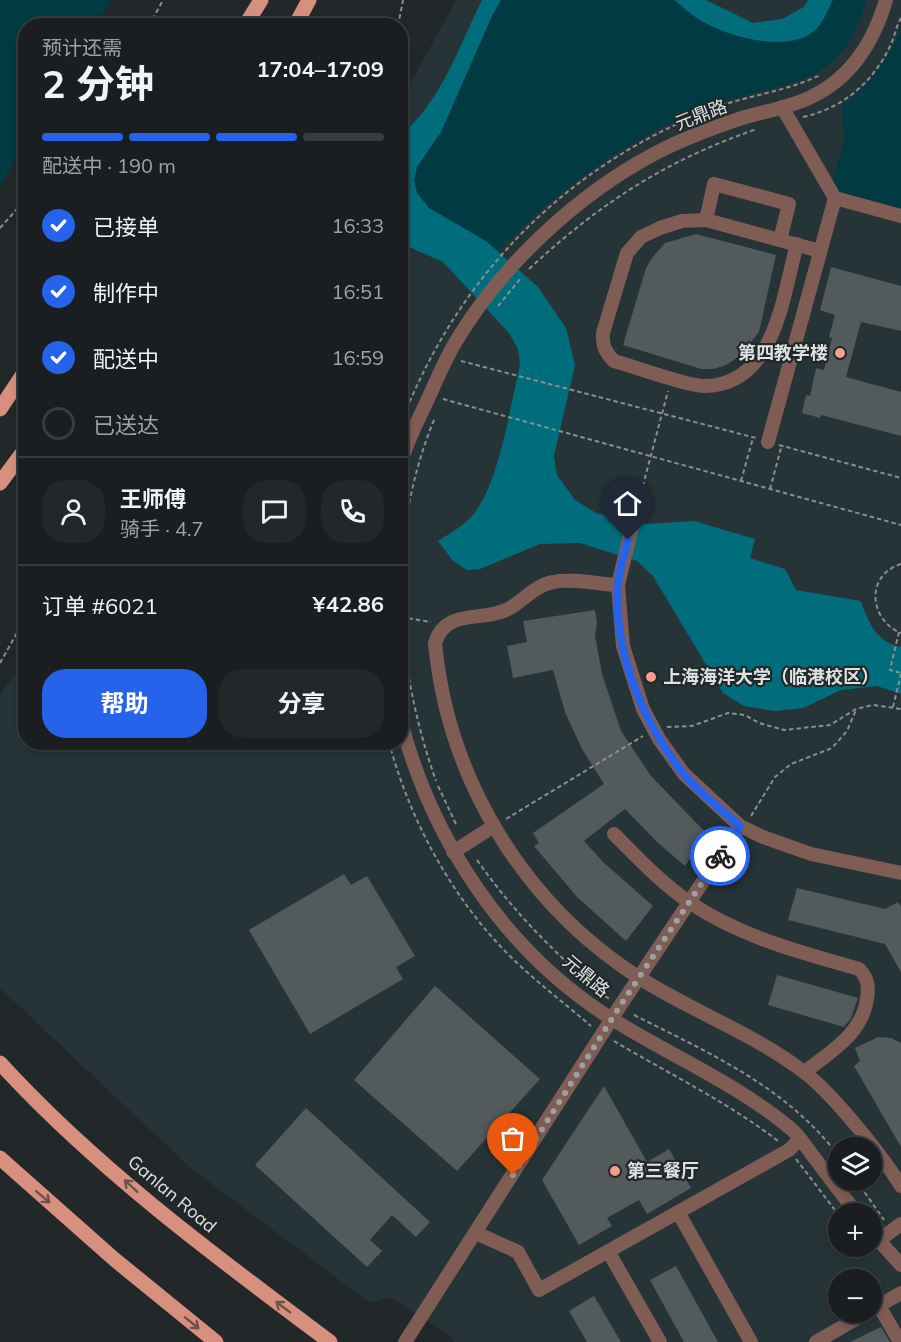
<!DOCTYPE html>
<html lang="zh">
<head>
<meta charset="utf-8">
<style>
  body { margin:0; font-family:Mulish,"Noto Sans SC",sans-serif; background:#232729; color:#f1f3f6; height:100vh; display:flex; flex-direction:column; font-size:22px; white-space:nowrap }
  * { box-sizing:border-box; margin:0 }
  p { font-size:20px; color:#9fa2a5 }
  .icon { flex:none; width:33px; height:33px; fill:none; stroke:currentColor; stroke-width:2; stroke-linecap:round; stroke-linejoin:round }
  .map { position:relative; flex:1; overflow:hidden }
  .side { position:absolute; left:18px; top:18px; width:390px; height:732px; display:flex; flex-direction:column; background:#1a1e20; border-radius:24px; box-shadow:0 3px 9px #0003,0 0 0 2px #383c3e }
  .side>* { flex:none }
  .fabs { position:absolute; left:828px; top:1137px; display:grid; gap:12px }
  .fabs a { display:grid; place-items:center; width:54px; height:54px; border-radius:50%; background:#1a1e20; box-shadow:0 3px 9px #0003,0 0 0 2px #383c3e; font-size:30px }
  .pin { position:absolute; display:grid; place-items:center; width:51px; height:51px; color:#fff; margin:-62px -26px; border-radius:50% 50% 50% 0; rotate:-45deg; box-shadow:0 0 6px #0007 }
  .pin .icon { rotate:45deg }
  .courier { position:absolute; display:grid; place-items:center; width:60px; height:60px; margin:-30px; border:4px solid #2563eb; border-radius:50%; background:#fff; color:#222; box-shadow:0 2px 8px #0007 }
  .headline em { font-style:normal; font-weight:700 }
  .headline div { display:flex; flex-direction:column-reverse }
  .headline { display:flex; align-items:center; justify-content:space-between; height:102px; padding:0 24px }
  h1 { font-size:39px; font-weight:700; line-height:45px }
  .bar { display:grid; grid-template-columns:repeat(4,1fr); gap:9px 6px; align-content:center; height:72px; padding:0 24px }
  .bar i { height:8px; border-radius:4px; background:#383c3e }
  .bar .on { background:#2563eb }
  .bar p { grid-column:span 4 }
  .line { display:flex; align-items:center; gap:15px; padding:0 24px; border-top:2px solid #383c3e }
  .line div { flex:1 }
  .round { display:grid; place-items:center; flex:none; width:63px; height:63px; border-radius:24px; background:#232729 }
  ol { padding:0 24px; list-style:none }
  li { display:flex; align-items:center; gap:18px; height:66px }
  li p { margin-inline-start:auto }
  li .icon { padding:6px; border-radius:50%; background:#2563eb; color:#fff; stroke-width:4 }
  li:last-child { color:#9fa2a5 }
  li i { width:33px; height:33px; border:3px solid #383c3e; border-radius:50% }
  .action { display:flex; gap:12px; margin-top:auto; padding:12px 24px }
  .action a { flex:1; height:69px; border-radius:24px; background:#2563eb; color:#fff; font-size:24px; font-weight:700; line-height:69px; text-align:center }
  .action a+a { background:#232729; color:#f1f3f6 }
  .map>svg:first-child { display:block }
  .built { fill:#263437; fill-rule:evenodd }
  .green { fill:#003a43 }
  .water { fill:#006d7d }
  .building { fill:#525a5b }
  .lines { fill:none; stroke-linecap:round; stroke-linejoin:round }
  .path { stroke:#898e8f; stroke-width:2; stroke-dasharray:4.5 3; stroke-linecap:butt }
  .minor { stroke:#7f5c54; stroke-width:14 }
  .major { stroke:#d8907e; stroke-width:15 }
  .oneway { stroke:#6b524c }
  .done { stroke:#9ca1a2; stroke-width:6; stroke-dasharray:0 10.8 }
  .route { stroke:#2563eb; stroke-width:8 }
  .poi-dot { fill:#f49e89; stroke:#22282a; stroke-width:2 }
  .labels { text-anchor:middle; stroke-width:4.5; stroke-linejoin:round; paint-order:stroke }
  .street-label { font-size:18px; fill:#dee2e3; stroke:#22282a }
  .poi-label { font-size:18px; font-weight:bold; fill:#dee2e3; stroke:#22282a; text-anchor:start }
</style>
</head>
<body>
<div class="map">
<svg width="901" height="1342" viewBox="0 0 901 1342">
  <rect width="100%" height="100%" fill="#22282a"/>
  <path class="built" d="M 456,0 L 901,0 L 901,1342 L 454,1342 L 454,1338 L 390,1297 L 370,1303 L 193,1170 L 0,988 L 0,695 L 25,660 L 26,742 L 400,742 L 401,101 ZM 838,1148 L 872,1148 L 872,1180 L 838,1180 ZM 838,1214 L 872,1214 L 872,1246 L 838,1246 ZM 838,1280 L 872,1280 L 872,1312 L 838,1312 Z"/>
  <g class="green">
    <polygon points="0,0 111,0 96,25 26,26 25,143 0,186"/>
    <path d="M 501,0 L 674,0 L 701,21 L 819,27 L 833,0 L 867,0 C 858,27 849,51 824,68 C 792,90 747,91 711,105 C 629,137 559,188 497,251 L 486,241 L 429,208 L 417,193 L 414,180 L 417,167 L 441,132 L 492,16 Z"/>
    <path d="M 901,27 L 901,210 L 830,191 L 844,141 L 842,106 C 871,83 888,62 901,27 Z"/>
  </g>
  <g class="water">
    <path d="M 482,0 L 501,0 L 492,16 L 441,132 L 417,167 L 414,180 L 417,193 L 429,208 L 486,241 L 538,287 L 566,328 L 575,365 L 554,456 L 557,475 L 575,500 L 596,513 L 646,524 L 694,521 L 755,539 L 750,558 L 785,569 L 796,590 L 861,601 C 868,622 877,643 901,647 L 901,694 L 877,686 L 841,690 L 803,708 L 775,711 L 744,706 L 723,693 L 653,576 L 637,561 L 580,543 L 540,544 L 480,569 L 467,570 L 453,561 L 438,541 C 452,532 469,523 478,508 C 501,472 510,407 520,365 L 518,349 L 509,333 L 443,262 L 407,246 L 401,239 L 401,135 C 441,102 459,46 482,0 Z"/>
    <path d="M 674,0 L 706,0 L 753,23 L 782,19 L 804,7 L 808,0 L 833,0 C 827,11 822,27 810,34 C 782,52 726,36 700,20 C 690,14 682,6 674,0 Z"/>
  </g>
  <g class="building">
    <polygon points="696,234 776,255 759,332 740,356 726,365 713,369 701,369 623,345 646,268 652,258 665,243"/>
    <polygon points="831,267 901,286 901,331 861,322 846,377 901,392 901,436 821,415 820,418 802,413 806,395 810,396 816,368 824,370 832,338 829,337 835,315 820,310"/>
    <polygon points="595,610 597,624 595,635 602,674 621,731 651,776 707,834 685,866 657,842 625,809 584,841 603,862 653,906 626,941 577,897 534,846 539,843 533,833 604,784 582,749 565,712 553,670 513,678 507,646 527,642 523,621"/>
    <polygon points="344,874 351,885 367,876 415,956 396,967 403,979 310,1034 249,930"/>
    <polygon points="797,888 885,909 898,902 901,907 901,972 885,944 788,920"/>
    <polygon points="777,975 858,998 851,1018 844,1027 768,1005"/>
    <polygon points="435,986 540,1079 457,1171 354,1080"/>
    <polygon points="878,1037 891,1038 901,1043 901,1147 854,1066 860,1061 855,1048"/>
    <polygon points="604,1086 647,1162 669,1149 691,1188 647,1214 639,1200 607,1218 612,1226 579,1245 542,1180"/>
    <polygon points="306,1108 430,1222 416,1237 392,1215 370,1240 382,1251 367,1267 255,1165"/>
    <polygon points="676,1266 718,1342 684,1342 650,1280"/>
    <polygon points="594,1296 621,1342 587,1342 569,1311"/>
    <polygon points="881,1327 890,1342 850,1342"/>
  </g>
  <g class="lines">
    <g class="path">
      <polyline points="149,26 163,0"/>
      <polyline points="398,26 403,0"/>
      <path d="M 803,117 C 843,108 874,82 891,44 C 895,36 896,26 901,18"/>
      <polyline points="0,228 26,199"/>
      <path d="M 529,269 C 599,204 666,160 757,129"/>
      <polyline points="498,306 521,278"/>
      <polyline points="461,361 756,438"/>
      <polyline points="443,399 901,525"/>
      <path d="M 434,420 C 386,536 395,665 436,781"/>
      <path d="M 401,423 C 458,276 564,167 712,109 C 747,95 786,92 820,75"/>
      <polyline points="779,445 901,478"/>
      <polyline points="741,481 753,438"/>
      <polyline points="770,489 781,448"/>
      <polyline points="637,508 668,391"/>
      <path d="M 901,564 C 865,575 869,620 901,633"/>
      <polyline points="401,617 431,622"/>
      <polyline points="899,632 890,670 901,673"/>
      <polyline points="0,663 26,617"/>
      <polyline points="893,707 901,674"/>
      <polyline points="667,727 692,726 728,713 745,715 759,723 784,730 830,725 856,709 873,705 901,709"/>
      <path d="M 389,742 C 409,818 450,894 504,950 C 531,978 562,1001 591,1026"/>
      <polyline points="438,786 456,824"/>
      <polyline points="751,816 775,777 791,764 832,748 847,731 856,710"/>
      <polyline points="506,819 643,736"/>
      <path d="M 477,860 C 515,914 558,957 609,999"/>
      <path d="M 634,1015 C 709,1053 785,1086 838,1155"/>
      <path d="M 614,1041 C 669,1074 726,1101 778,1141"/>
      <polyline points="796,1159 838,1214"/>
      <polyline points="856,1180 884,1220"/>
    </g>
    <g class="minor">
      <polyline points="782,107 835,198"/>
      <polyline points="706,220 714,184 789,204 780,240"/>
      <path d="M 797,244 C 783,295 775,387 703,386 C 683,385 636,367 614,361 C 605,352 602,345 603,333 L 627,253 L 641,237 L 660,228 L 682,221 L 706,220 L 820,251"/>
      <polyline points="768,442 835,198 901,216"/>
      <path d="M 400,466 C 406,443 418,420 428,399 C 437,379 446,357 458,338 C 503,264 577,195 654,154 C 682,139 712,128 742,118 C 765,111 789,108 811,97 C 851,78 874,41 886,0"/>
      <polyline points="634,519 618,585 623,646 643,709 659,739 684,774 740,826 763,837 811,854 901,873"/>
      <path d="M 618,585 C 597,584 573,578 553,582 C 536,585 524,600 510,608 C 484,623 446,607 435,643 C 448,779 523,903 638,977 C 691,1011 753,1033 804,1072 C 833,1094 881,1154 901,1186"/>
      <path d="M 400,718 C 431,839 505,952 612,1019 C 671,1056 736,1083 790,1128 C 798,1134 804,1144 810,1152 C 826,1173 841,1193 857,1214"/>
      <path d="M 614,834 C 638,858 661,883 689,902 C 740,937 800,952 859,969 C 868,978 869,986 867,999 C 862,1034 831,1051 805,1072"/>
      <polyline points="453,852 494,826"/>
      <polyline points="678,1212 751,1342"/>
      <polyline points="476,1233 518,1252 539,1290 789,1150 800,1139"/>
      <polyline points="872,1233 901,1265"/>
      <polyline points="878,1241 901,1224"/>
      <polyline points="608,1251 660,1342"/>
      <polyline points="879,1306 900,1342"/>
      <polyline points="873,1309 901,1293"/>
      <polyline points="405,1342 620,1006 740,826"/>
      <polyline points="816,1342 868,1312"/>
    </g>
    <g class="major">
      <polyline points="245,26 261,0"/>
      <polyline points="295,26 309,0"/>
      <polyline points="0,409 26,370"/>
      <polyline points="0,483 26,448"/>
      <path d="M 0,1063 C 97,1169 215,1256 330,1342"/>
      <polyline points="0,1158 114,1259 216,1342"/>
    </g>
  </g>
  <defs><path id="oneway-shaft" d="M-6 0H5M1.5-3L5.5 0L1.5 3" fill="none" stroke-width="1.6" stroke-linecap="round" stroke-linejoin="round" transform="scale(1.5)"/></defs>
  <g class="oneway">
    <use href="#oneway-shaft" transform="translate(131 1186) rotate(-138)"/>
    <use href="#oneway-shaft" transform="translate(43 1197) rotate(41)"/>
    <use href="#oneway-shaft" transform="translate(283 1307) rotate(-143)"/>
    <use href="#oneway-shaft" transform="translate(192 1323) rotate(39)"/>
  </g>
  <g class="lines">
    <polyline class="done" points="513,1175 620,1006 720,856"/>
    <path class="route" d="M 628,540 C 624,555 619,570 618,585 C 613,651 643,723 683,773 C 699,793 721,809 740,826 L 720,856"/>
  </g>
  <g class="poi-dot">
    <circle cx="840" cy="353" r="6"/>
    <circle cx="651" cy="677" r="6"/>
    <circle cx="615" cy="1171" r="6"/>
  </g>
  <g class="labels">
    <g class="street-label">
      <text transform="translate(701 115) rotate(-21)" y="6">元鼎路</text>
      <text transform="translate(586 976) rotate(40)" y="6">元鼎路</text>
      <text transform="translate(172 1194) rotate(40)" y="6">Ganlan Road</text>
    </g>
    <g class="poi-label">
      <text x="828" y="359" text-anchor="end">第四教学楼</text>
      <text x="663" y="683">上海海洋大学（临港校区）</text>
      <text x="627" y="1177">第三餐厅</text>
    </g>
  </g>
</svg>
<div class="fabs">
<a><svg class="icon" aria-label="layers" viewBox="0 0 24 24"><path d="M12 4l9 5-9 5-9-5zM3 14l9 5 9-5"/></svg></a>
<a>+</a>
<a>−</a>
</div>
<div class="pin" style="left:513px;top:1175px;background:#ea580c"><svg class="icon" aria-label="bag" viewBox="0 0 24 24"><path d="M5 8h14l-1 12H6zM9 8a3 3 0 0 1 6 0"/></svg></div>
<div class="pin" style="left:628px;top:540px;background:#1f2937"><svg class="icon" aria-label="home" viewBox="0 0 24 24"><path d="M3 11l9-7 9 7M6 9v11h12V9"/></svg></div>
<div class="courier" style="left:720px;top:856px"><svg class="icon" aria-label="bike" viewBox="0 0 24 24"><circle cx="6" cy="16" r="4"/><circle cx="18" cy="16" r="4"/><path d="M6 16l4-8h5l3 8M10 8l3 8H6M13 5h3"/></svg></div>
<section class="side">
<div class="headline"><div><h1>2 分钟</h1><p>预计还需</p></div><em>17:04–17:09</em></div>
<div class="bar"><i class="on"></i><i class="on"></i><i class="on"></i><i></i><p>配送中 · 190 m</p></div>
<ol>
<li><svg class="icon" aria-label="check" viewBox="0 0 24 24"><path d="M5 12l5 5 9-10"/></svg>已接单<p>16:33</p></li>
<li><svg class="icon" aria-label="check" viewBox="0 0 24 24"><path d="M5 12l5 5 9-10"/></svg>制作中<p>16:51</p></li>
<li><svg class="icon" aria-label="check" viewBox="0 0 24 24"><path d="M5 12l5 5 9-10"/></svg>配送中<p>16:59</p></li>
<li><i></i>已送达</li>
</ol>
<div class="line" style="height:108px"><a class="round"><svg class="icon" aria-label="person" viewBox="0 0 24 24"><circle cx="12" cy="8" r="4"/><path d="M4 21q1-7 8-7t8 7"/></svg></a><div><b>王师傅</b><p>骑手 · 4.7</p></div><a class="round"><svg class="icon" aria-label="chat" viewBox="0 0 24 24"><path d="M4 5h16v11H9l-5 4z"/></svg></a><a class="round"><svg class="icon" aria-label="phone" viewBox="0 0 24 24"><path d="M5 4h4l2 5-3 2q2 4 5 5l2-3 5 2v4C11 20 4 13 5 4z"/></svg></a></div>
<div class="line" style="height:78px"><div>订单 #6021</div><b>¥42.86</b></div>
<div class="action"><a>帮助</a><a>分享</a></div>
</section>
</div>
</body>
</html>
